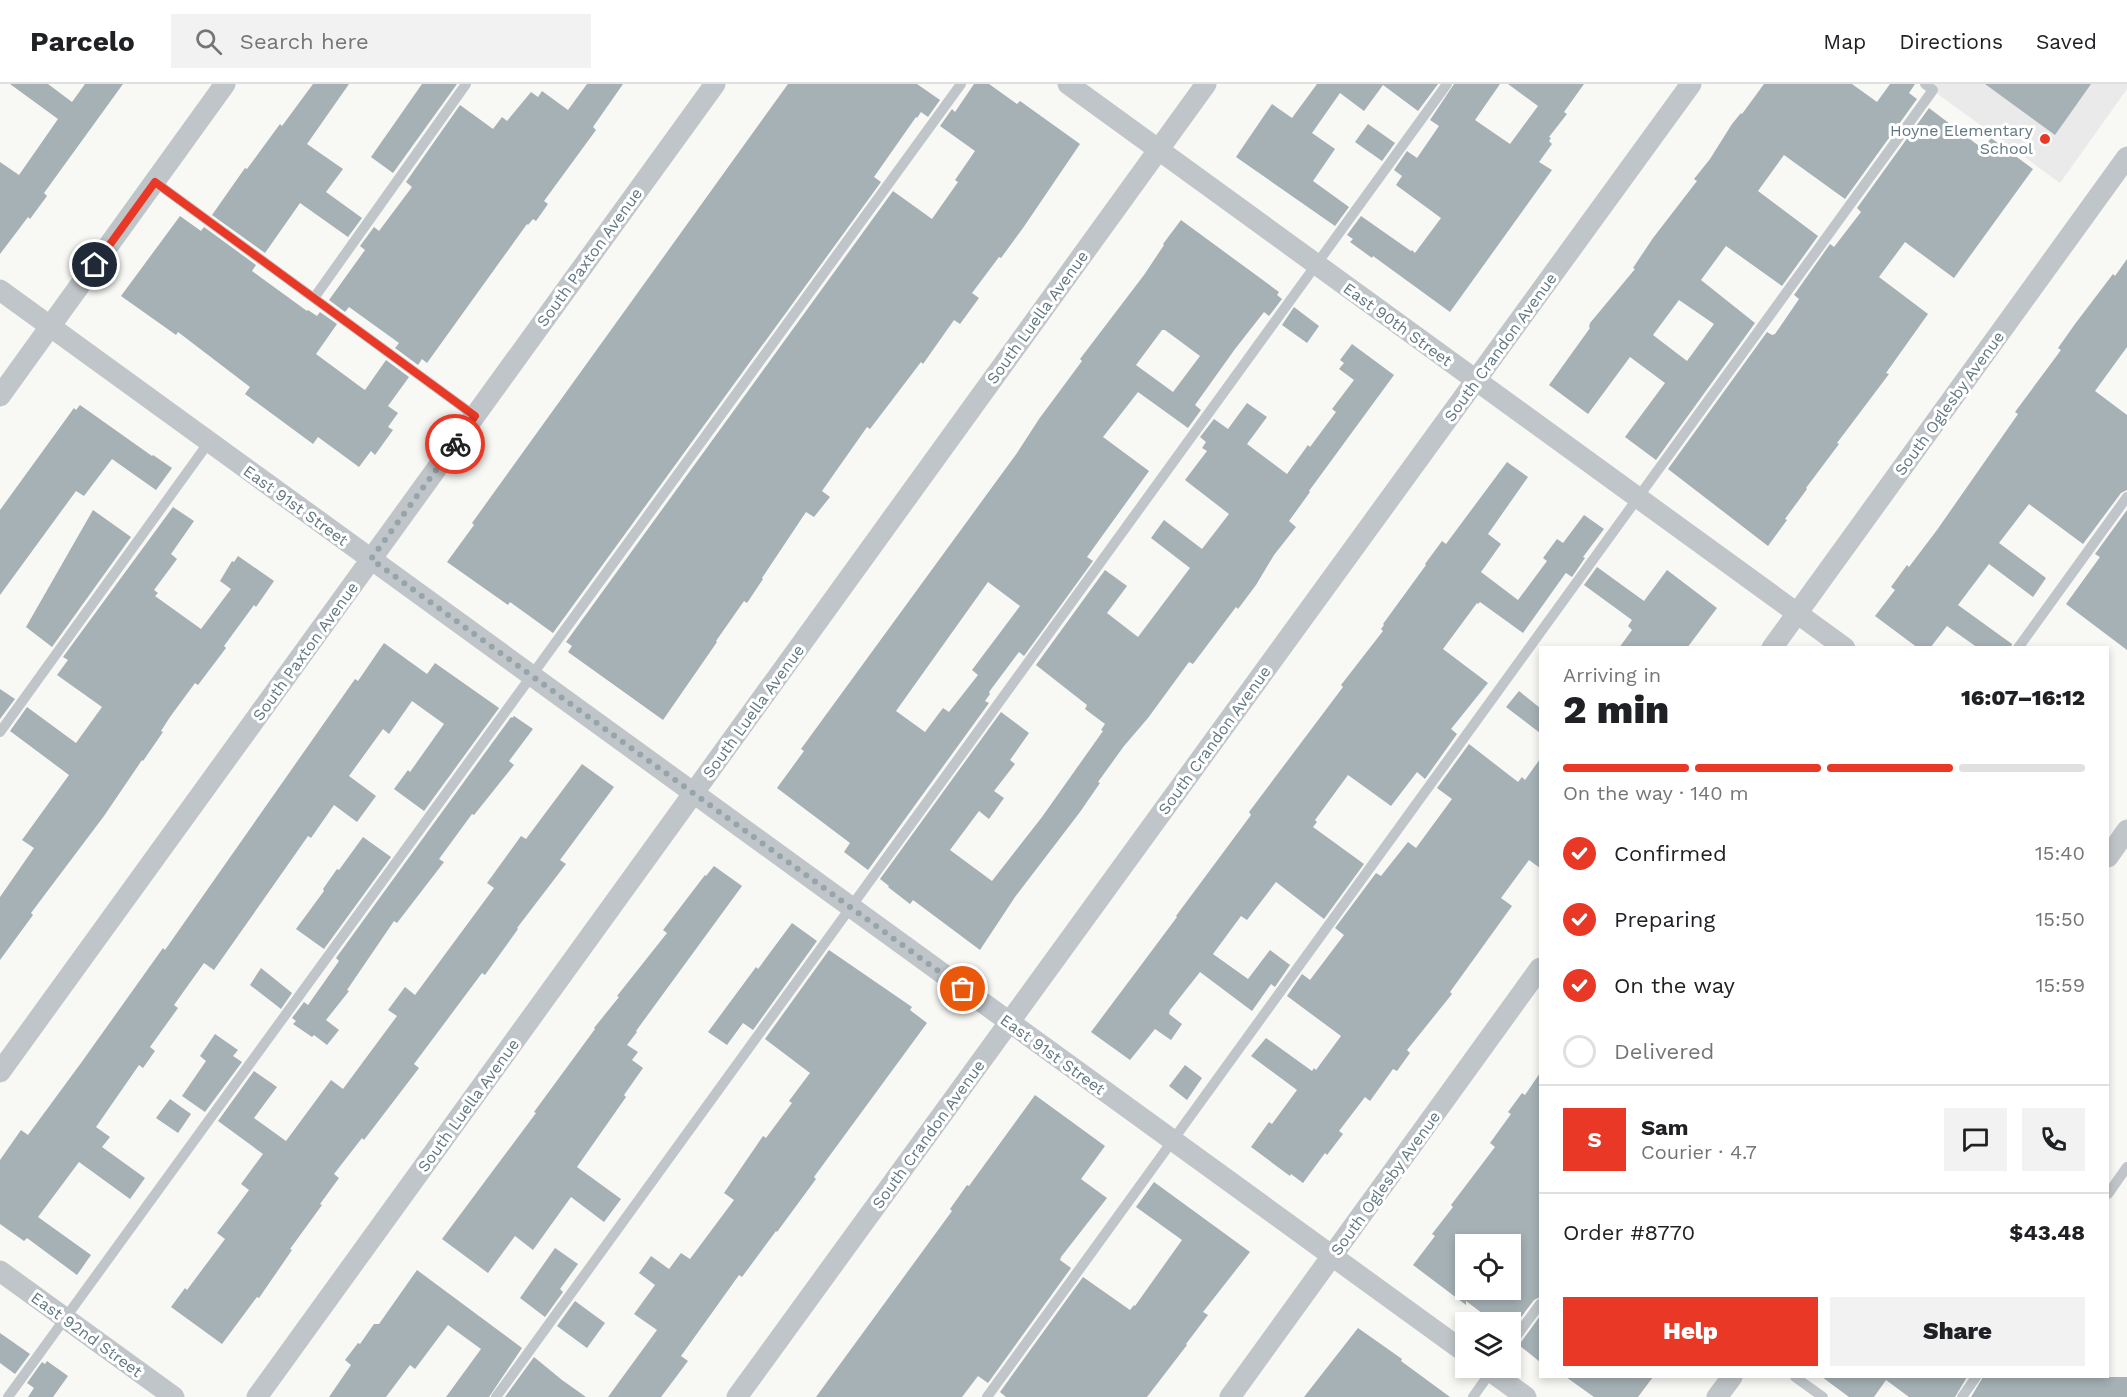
<!DOCTYPE html>
<html lang="en">
<head>
<meta charset="utf-8">
<style>
  body { margin:0; font-family:"Work Sans",sans-serif; background:#f2f2f2; color:#202124; height:100vh; display:flex; flex-direction:column; font-size:22px; white-space:nowrap }
  * { box-sizing:border-box; margin:0 }
  p { font-size:20px; color:#757577 }
  .icon { flex:none; width:33px; height:33px; fill:none; stroke:currentColor; stroke-width:2; stroke-linecap:round; stroke-linejoin:round }
  .map { position:relative; flex:1; overflow:hidden }
  .panel { position:absolute; left:1539px; top:562px; width:570px; height:732px; display:flex; flex-direction:column; background:#fff; border-radius:0px; box-shadow:0 3px 9px #0003 }
  .panel>* { flex:none }
  .controls { position:absolute; left:1455px; top:1150px; display:grid; gap:12px }
  .controls a { display:grid; place-items:center; width:66px; height:66px; border-radius:0px; background:#fff; box-shadow:0 3px 9px #0003; font-size:30px }
  .pin { position:absolute; display:grid; place-items:center; width:51px; height:51px; color:#fff; margin:-26px; border:3px solid #fff; border-radius:50%; box-shadow:0 2px 6px #0007 }
  .courier { position:absolute; display:grid; place-items:center; width:60px; height:60px; margin:-30px; border:4px solid #e93825; border-radius:50%; background:#fff; color:#222; box-shadow:0 2px 8px #0007 }
  .headline em { font-style:normal; font-weight:800 }
  .headline div { display:flex; flex-direction:column-reverse }
  .headline { display:flex; align-items:center; justify-content:space-between; height:102px; padding:0 24px }
  h1 { font-size:39px; font-weight:800; line-height:45px }
  .bar { display:grid; grid-template-columns:repeat(4,1fr); gap:9px 6px; align-content:center; height:72px; padding:0 24px }
  .bar i { height:8px; border-radius:4px; background:#e0e0e0 }
  .bar .selected { background:#e93825 }
  .bar p { grid-column:span 4 }
  .line { display:flex; align-items:center; gap:15px; padding:0 24px; border-top:2px solid #e0e0e0 }
  .line div { flex:1 }
  .round { display:grid; place-items:center; flex:none; width:63px; height:63px; border-radius:0px; background:#f2f2f2 }
  ol { padding:0 24px; list-style:none }
  li { display:flex; align-items:center; gap:18px; height:66px }
  li p { margin-inline-start:auto }
  li .icon { padding:6px; border-radius:50%; background:#e93825; color:#fff; stroke-width:4 }
  li:last-child { color:#757577 }
  li i { width:33px; height:33px; border:3px solid #e0e0e0; border-radius:50% }
  .cta { display:flex; gap:12px; margin-top:auto; padding:12px 24px }
  .cta a { flex:1; height:69px; border-radius:0px; background:#e93825; color:#fff; font-size:24px; font-weight:800; line-height:69px; text-align:center }
  .cta a+a { background:#f2f2f2; color:#202124 }
  header { display:flex; align-items:center; gap:36px; box-sizing:border-box; height:84px; padding:0 30px; background:#fff; border-bottom:2px solid #e0e0e0 }
  header strong { font-size:28px }
  nav { display:flex; gap:33px; margin-inline-start:auto; font-size:21px }
  .search { width:420px; height:54px; background:#f2f2f2; display:flex; align-items:center; gap:15px; box-sizing:border-box; padding:0 21px; border-radius:0px; color:#757577; font-size:22px }
  .map>svg:first-child { display:block }
  .built { fill:#e9eae9 }
  .building { fill:#a5b1b5; fill-rule:evenodd }
  .lines { fill:none; stroke-linecap:round; stroke-linejoin:round }
  .service { stroke:#bfc5c8; stroke-width:10 }
  .minor { stroke:#bfc5c8; stroke-width:21 }
  .done { stroke:#96a5aa; stroke-width:6; stroke-dasharray:0 10.8 }
  .route { stroke:#e93825; stroke-width:8 }
  .poi-dot { fill:#e93825; stroke:#fff; stroke-width:2 }
  .labels { text-anchor:middle; stroke-width:6; stroke-linejoin:round; paint-order:stroke }
  .poi-label { font-size:16px; fill:#627881; stroke:#fff; text-anchor:end }
  .street-label { font-size:16px; fill:#627881; stroke:#fff }
</style>
</head>
<body>
<header>
<strong>Parcelo</strong>
<div class="search"><svg class="icon" aria-label="search" viewBox="0 0 24 24"><circle cx="10" cy="10" r="6"/><path d="M15 15l6 6"/></svg>Search here</div>
<nav><a>Map</a><a>Directions</a><a>Saved</a></nav>
</header>
<div class="map">
<svg width="2127" height="1313" viewBox="0 0 2127 1313">
  <rect width="100%" height="100%" fill="#f8f8f5"/>
  <polygon class="built" points="1933,0 2127,0 2127,5 2060,99 1939,11"/>
  <g class="building">
    <polygon points="10,0 48,0 72,18 85,0 123,0 44,109 47,112 30,135 28,133 0,170 0,78 19,91 58,35"/>
    <polygon points="313,0 349,0 307,60 343,85 326,108 362,134 348,153 300,119 265,169 212,131 245,84 247,85 280,40 282,42"/>
    <polygon points="422,0 457,0 393,89 371,73"/>
    <polygon points="587,0 623,0 593,43 596,46 544,117 548,120 536,137 533,135 528,141 527,140 427,279 422,275 418,281 395,264 399,259 349,223 345,228 329,216 365,166 360,162 374,143 379,147 412,103 406,98 460,21 493,45 502,33 507,37 531,8 538,13 542,7 568,26"/>
    <polygon points="788,0 917,0 940,16 928,33 921,28 917,34 916,33 874,93 881,98 553,549 510,518 508,521 447,478 474,441 472,439"/>
    <polygon points="974,0 989,0 1017,20 1020,17 1080,60 1023,144 1001,174 999,173 972,209 979,214 960,240 954,236 923,280 921,278 870,345 867,343 822,407 830,413 814,433 806,428 762,494 763,495 747,519 744,517 716,557 717,558 663,636 568,568 572,562 566,558 893,107 932,135 958,98 955,96 975,67 940,42 952,25 955,28"/>
    <polygon points="1317,0 1438,0 1418,27 1383,1 1364,27 1340,9 1312,49 1335,65 1313,97 1349,123 1335,142 1236,73 1272,20 1292,34"/>
    <polygon points="1454,0 1500,0 1475,36 1510,60 1538,22 1508,0 1584,0 1564,28 1567,30 1549,53 1551,54 1549,57 1552,60 1539,78 1552,86 1450,228 1373,172 1372,174 1350,158 1353,155 1347,151 1361,132 1411,167 1412,166 1415,169 1441,134 1396,101 1402,92 1394,86 1407,67 1417,74 1439,42 1430,36"/>
    <path d="M 1764,0 L 1852,0 L 1877,18 L 1890,0 L 1915,0 L 1909,9 L 1917,15 L 1845,115 L 1784,71 L 1758,107 L 1818,152 L 1782,202 L 1726,162 L 1701,196 L 1755,239 L 1656,376 L 1625,353 L 1665,299 L 1630,273 L 1588,330 L 1549,301 L 1590,244 L 1589,243 L 1590,239 L 1635,185 L 1633,184 L 1653,154 L 1697,97 L 1694,95 L 1710,75 L 1732,40 L 1741,29 L 1742,30 ZM 1679,216 L 1714,240 L 1687,277 L 1653,251 Z"/>
    <polygon points="1985,0 2091,0 2055,51"/>
    <polygon points="1929,24 1983,65 1991,54 2033,85 1954,194 1905,158 1879,193 1928,230 1886,289 1889,290 1837,359 1839,360 1806,404 1807,405 1785,435 1787,436 1768,462 1668,385 1767,248 1772,251 1775,250 1799,215 1794,211 1830,160 1834,163 1861,128 1857,124"/>
    <polygon points="1368,40 1395,59 1382,77 1355,58"/>
    <polygon points="180,132 201,147 204,143 256,181 252,187 307,227 308,226 317,232 320,228 337,240 316,270 362,304 365,306 386,276 409,293 388,322 398,329 388,343 393,346 375,371 371,367 359,383 318,353 313,360 245,310 250,303 178,248 176,251 121,212"/>
    <path d="M 1181,136 L 1279,208 L 1277,211 L 1282,215 L 1269,232 L 1264,228 L 1235,265 L 1195,321 L 1201,326 L 1188,344 L 1138,308 L 1103,353 L 1149,387 L 1087,473 L 1093,477 L 1024,572 L 1019,568 L 989,608 L 990,610 L 985,617 L 989,619 L 868,786 L 844,768 L 850,759 L 777,704 L 804,667 L 801,665 L 1017,369 L 1039,335 L 1082,277 L 1080,275 L 1144,191 L 1164,161 L 1163,160 ZM 1162,246 L 1165,246 L 1200,272 L 1173,308 L 1136,281 ZM 988,498 L 1020,522 L 972,586 L 978,591 L 949,628 L 943,624 L 925,648 L 896,627 Z"/>
    <polygon points="2127,175 2127,263 2095,307 2127,331 2127,406 2121,409 2083,460 2029,420 1999,459 2046,494 2033,513 1989,480 1958,521 2012,560 2011,564 1978,564 1947,542 1930,564 1918,564 1875,532 1895,506 1891,503 1907,481 1909,483 1937,446 2018,330 2015,328 2061,266 2058,264 2075,240 2113,190 2115,192"/>
    <polygon points="1294,223 1319,242 1307,259 1282,241"/>
    <polygon points="1352,260 1394,291 1309,407 1310,408 1289,437 1296,443 1274,471 1256,501 1238,525 1236,523 1193,580 1189,578 1148,634 1124,662 1098,698 1100,699 1080,728 1015,813 980,866 913,816 910,820 888,803 889,802 880,795 1001,628 1029,649 1010,676 1015,680 994,707 1004,714 989,735 979,727 950,766 992,797 1042,733 1103,647 1101,646 1105,640 1085,625 1087,621 1036,581 1105,486 1127,502 1107,529 1138,553 1190,484 1151,454 1164,436 1202,465 1229,430 1185,396 1207,367 1202,364 1206,358 1200,353 1214,335 1228,345 1247,319 1267,333 1247,360 1287,390 1308,361 1310,363 1336,328 1332,325 1354,296 1339,285 1344,279 1340,276"/>
    <polygon points="80,321 152,372 153,371 172,384 156,406 112,375 84,412 76,407 0,511 0,426 74,324 76,326"/>
    <polygon points="1507,378 1528,393 1488,450 1501,460 1481,488 1518,516 1547,477 1543,474 1557,455 1563,459 1584,431 1604,445 1583,473 1585,474 1572,493 1566,489 1565,490 1523,549 1480,518 1478,520 1477,519 1443,565 1488,599 1451,645 1457,650 1425,695 1417,688 1391,722 1348,691 1315,736 1317,738 1313,743 1364,780 1324,835 1276,798 1247,836 1241,832 1213,870 1248,895 1270,866 1290,881 1275,903 1271,900 1252,927 1200,888 1170,926 1169,930 1182,940 1171,956 1155,945 1130,976 1091,948 1177,833 1176,832 1251,731 1249,728 1343,603 1341,601 1383,547 1381,545 1384,541 1383,540 1426,481 1425,480 1442,457 1446,460"/>
    <polygon points="173,423 194,437 171,470 177,475 154,506 158,509 155,512 201,545 231,505 220,497 232,477 234,478 238,472 274,497 256,523 254,521 224,562 226,564 198,601 195,599 170,633 161,647 163,648 143,677 142,676 104,732 31,829 33,831 0,876 0,813 34,764 22,756 69,691 10,647 27,623 76,659 102,623 57,591 68,576 63,573"/>
    <polygon points="93,426 131,453 52,563 26,543"/>
    <polygon points="2127,426 2127,566 2066,520 2100,473 2095,470"/>
    <polygon points="1597,483 1644,517 1667,486 1717,524 1687,564 1619,564 1632,546 1628,542 1632,536 1584,501"/>
    <polygon points="384,559 427,590 435,579 499,624 424,727 394,705 408,686 410,688 444,640 412,617 389,650 383,645 349,692 376,712 357,738 334,721 311,754 308,752 214,886 204,879 174,921 178,924 150,963 155,967 143,984 139,981 96,1043 110,1053 102,1063 145,1094 130,1115 79,1078 38,1133 91,1171 77,1191 27,1154 24,1157 0,1140 0,1076 21,1046 28,1051 81,979 163,864 165,866 355,595 358,597"/>
    <polygon points="0,605 15,615 0,635"/>
    <polygon points="1519,607 1540,624 1540,649 1506,623"/>
    <polygon points="514,632 533,645 509,677 514,681 474,731 472,730 439,775 444,778 397,839 394,837 347,906 349,907 326,936 339,946 327,961 314,951 312,953 293,940 296,937 292,934 304,918 308,921 339,877 336,874 511,633 512,634"/>
    <polygon points="1469,660 1518,698 1522,693 1525,696 1540,675 1540,784 1529,776 1501,814 1512,822 1450,908 1452,910 1407,966 1410,969 1397,987 1393,985 1370,1017 1365,1013 1339,1047 1343,1050 1327,1071 1325,1069 1303,1099 1291,1090 1290,1092 1251,1063 1269,1038 1272,1040 1297,1006 1251,972 1266,954 1312,987 1314,984 1316,986 1341,952 1287,912 1302,890 1310,896 1344,851 1335,844 1376,789 1381,792 1408,758 1416,764 1452,715 1437,704"/>
    <polygon points="582,680 614,703 560,776 566,780 517,844 518,845 485,891 482,889 414,980 419,984 364,1056 362,1054 334,1090 339,1094 320,1120 322,1121 290,1165 292,1166 259,1214 257,1213 222,1260 171,1223 185,1204 187,1206 225,1155 217,1149 249,1106 241,1100 263,1070 218,1037 254,987 277,1003 254,1034 286,1057 331,996 343,1005 397,932 388,926 405,903 415,911 494,804 487,799 521,752 526,755"/>
    <polygon points="363,753 391,773 324,865 296,845 324,807 323,805 337,785 339,786"/>
    <polygon points="714,782 742,802 636,947 637,948 627,961 638,968 632,976 643,984 624,1011 626,1013 577,1083 621,1115 604,1138 571,1113 533,1166 515,1152 488,1189 442,1155 536,1029 534,1028 595,945 594,944 619,913 617,912 667,849 663,846 705,791 706,792"/>
    <polygon points="792,839 817,857 753,946 743,939 727,961 708,948 756,883 758,885"/>
    <polygon points="829,866 912,923 910,926 927,939 814,1093 816,1095 777,1148 776,1147 742,1193 739,1191 681,1272 688,1277 661,1313 608,1313 657,1246 634,1230 655,1201 639,1189 651,1172 669,1185 681,1169 690,1175 734,1116 724,1109 763,1052 766,1054 792,1019 789,1017 810,989 765,955"/>
    <polygon points="261,884 292,909 281,925 250,901"/>
    <polygon points="215,950 238,966 233,972 242,978 205,1028 182,1012 206,977 200,972"/>
    <polygon points="1185,981 1202,994 1187,1016 1169,1002"/>
    <path d="M 1540,989 L 1540,1213 L 1534,1216 L 1510,1248 L 1510,1239 L 1495,1239 L 1466,1217 L 1466,1221 L 1413,1181 L 1435,1152 L 1432,1150 L 1453,1123 L 1451,1121 L 1495,1063 L 1490,1059 L 1511,1030 L 1508,1028 L 1522,1009 L 1525,1011 ZM 1466,1161 L 1510,1161 L 1510,1206 L 1466,1206 Z"/>
    <polygon points="1035,1011 1105,1062 1081,1095 1107,1114 1061,1173 1060,1176 1071,1184 988,1299 978,1292 962,1313 816,1313 952,1127 950,1125 967,1101 969,1102"/>
    <polygon points="170,1015 191,1030 178,1049 156,1034"/>
    <polygon points="1154,1098 1250,1168 1203,1228 1208,1231 1186,1260 1187,1261 1147,1313 1006,1313 1000,1308 1083,1193 1130,1226 1134,1221 1135,1222 1182,1156 1136,1123"/>
    <polygon points="555,1164 578,1180 560,1205 563,1208 545,1233 520,1214"/>
    <polygon points="417,1186 522,1264 489,1313 446,1313 481,1265 448,1241 415,1285 410,1281 386,1313 329,1313 351,1281 345,1276 358,1259 360,1260 374,1240 379,1240"/>
    <polygon points="575,1217 605,1239 587,1264 557,1242"/>
    <polygon points="1540,1232 1540,1278 1519,1261"/>
    <polygon points="1358,1244 1402,1275 1401,1277 1450,1313 1304,1313"/>
    <polygon points="0,1249 30,1270 15,1290 0,1279"/>
    <polygon points="534,1273 562,1296 586,1313 505,1313"/>
    <polygon points="47,1277 68,1292 53,1313 28,1313 34,1304 27,1299 42,1278 45,1280"/>
    <polygon points="1566,1293 1653,1293 1638,1313 1594,1313"/>
    <polygon points="1822,1293 1967,1293 1955,1313 1909,1313 1886,1296 1874,1313 1849,1313"/>
    <polygon points="1983,1293 2127,1293 2127,1313 1971,1313"/>
  </g>
  <g class="lines">
    <g class="service">
      <polyline points="155,98 475,332"/>
      <polyline points="314,214 466,0"/>
      <polyline points="2018,564 2127,413"/>
      <polyline points="0,648 209,358"/>
      <polyline points="2108,1110 2127,1083"/>
      <polyline points="1510,1261 1540,1220"/>
      <polyline points="1795,1293 1823,1313"/>
      <polyline points="8,1313 961,0"/>
      <polyline points="496,1313 1447,0"/>
      <polyline points="987,1313 1933,6 1925,0"/>
      <polyline points="1473,1313 1492,1286"/>
      <polyline points="1962,1313 1976,1293"/>
    </g>
    <g class="minor">
      <polyline points="1068,0 1845,564"/>
      <polyline points="0,206 1466,1269"/>
      <polyline points="0,312 225,0"/>
      <polyline points="1772,564 2127,73"/>
      <polyline points="2108,773 2127,746"/>
      <polyline points="0,988 715,0"/>
      <polyline points="0,1187 174,1313"/>
      <polyline points="1486,1284 1526,1313"/>
      <polyline points="257,1313 1206,0"/>
      <polyline points="737,1313 1691,0"/>
      <polyline points="1230,1313 1540,884"/>
      <polyline points="1717,1313 1732,1293"/>
    </g>
  </g>
  <g class="lines">
    <polyline class="done" points="455,360 371,475 963,905"/>
    <polyline class="route" points="95,181 155,98 475,332 455,360"/>
  </g>
  <circle class="poi-dot" cx="2045" cy="55" r="6"/>
  <g class="labels">
    <g class="poi-label">
      <text x="2033" y="52">Hoyne Elementary<tspan x="2033" dy="18">School</tspan></text>
    </g>
    <g class="street-label">
      <text transform="translate(589 173) rotate(-54)" y="6">South Paxton Avenue</text>
      <text transform="translate(1037 233) rotate(-54)" y="6">South Luella Avenue</text>
      <text transform="translate(1398 240) rotate(36)" y="6">East 90th Street</text>
      <text transform="translate(1500 263) rotate(-54)" y="6">South Crandon Avenue</text>
      <text transform="translate(1949 319) rotate(-54)" y="6">South Oglesby Avenue</text>
      <text transform="translate(296 421) rotate(36)" y="6">East 91st Street</text>
      <text transform="translate(305 567) rotate(-54)" y="6">South Paxton Avenue</text>
      <text transform="translate(753 627) rotate(-54)" y="6">South Luella Avenue</text>
      <text transform="translate(1214 656) rotate(-54)" y="6">South Crandon Avenue</text>
      <text transform="translate(1053 970) rotate(36)" y="6">East 91st Street</text>
      <text transform="translate(468 1021) rotate(-54)" y="6">South Luella Avenue</text>
      <text transform="translate(928 1050) rotate(-54)" y="6">South Crandon Avenue</text>
      <text transform="translate(1385 1099) rotate(-54)" y="6">South Oglesby Avenue</text>
      <text transform="translate(87 1250) rotate(36)" y="6">East 92nd Street</text>
    </g>
  </g>
</svg>
<div class="controls">
<a><svg class="icon" aria-label="locate" viewBox="0 0 24 24"><circle cx="12" cy="12" r="6"/><path d="M12 2v4M12 18v4M2 12h4M18 12h4"/></svg></a>
<a><svg class="icon" aria-label="layers" viewBox="0 0 24 24"><path d="M12 4l9 5-9 5-9-5zM3 14l9 5 9-5"/></svg></a>
</div>
<div class="pin" style="left:963px;top:905px;background:#ea580c"><svg class="icon" aria-label="bag" viewBox="0 0 24 24"><path d="M5 8h14l-1 12H6zM9 8a3 3 0 0 1 6 0"/></svg></div>
<div class="pin" style="left:95px;top:181px;background:#1f2937"><svg class="icon" aria-label="home" viewBox="0 0 24 24"><path d="M3 11l9-7 9 7M6 9v11h12V9"/></svg></div>
<div class="courier" style="left:455px;top:360px"><svg class="icon" aria-label="bike" viewBox="0 0 24 24"><circle cx="6" cy="16" r="4"/><circle cx="18" cy="16" r="4"/><path d="M6 16l4-8h5l3 8M10 8l3 8H6M13 5h3"/></svg></div>
<section class="panel">
<div class="headline"><div><h1>2 min</h1><p>Arriving in</p></div><em>16:07–16:12</em></div>
<div class="bar"><i class="selected"></i><i class="selected"></i><i class="selected"></i><i></i><p>On the way · 140 m</p></div>
<ol>
<li><svg class="icon" aria-label="check" viewBox="0 0 24 24"><path d="M5 12l5 5 9-10"/></svg>Confirmed<p>15:40</p></li>
<li><svg class="icon" aria-label="check" viewBox="0 0 24 24"><path d="M5 12l5 5 9-10"/></svg>Preparing<p>15:50</p></li>
<li><svg class="icon" aria-label="check" viewBox="0 0 24 24"><path d="M5 12l5 5 9-10"/></svg>On the way<p>15:59</p></li>
<li><i></i>Delivered</li>
</ol>
<div class="line" style="height:108px"><b class="round" style="background:#e93825;color:#fff">S</b><div><b>Sam</b><p>Courier · 4.7</p></div><a class="round"><svg class="icon" aria-label="chat" viewBox="0 0 24 24"><path d="M4 5h16v11H9l-5 4z"/></svg></a><a class="round"><svg class="icon" aria-label="phone" viewBox="0 0 24 24"><path d="M5 4h4l2 5-3 2q2 4 5 5l2-3 5 2v4C11 20 4 13 5 4z"/></svg></a></div>
<div class="line" style="height:78px"><div>Order #8770</div><b>$43.48</b></div>
<div class="cta"><a>Help</a><a>Share</a></div>
</section>
</div>
</body>
</html>
